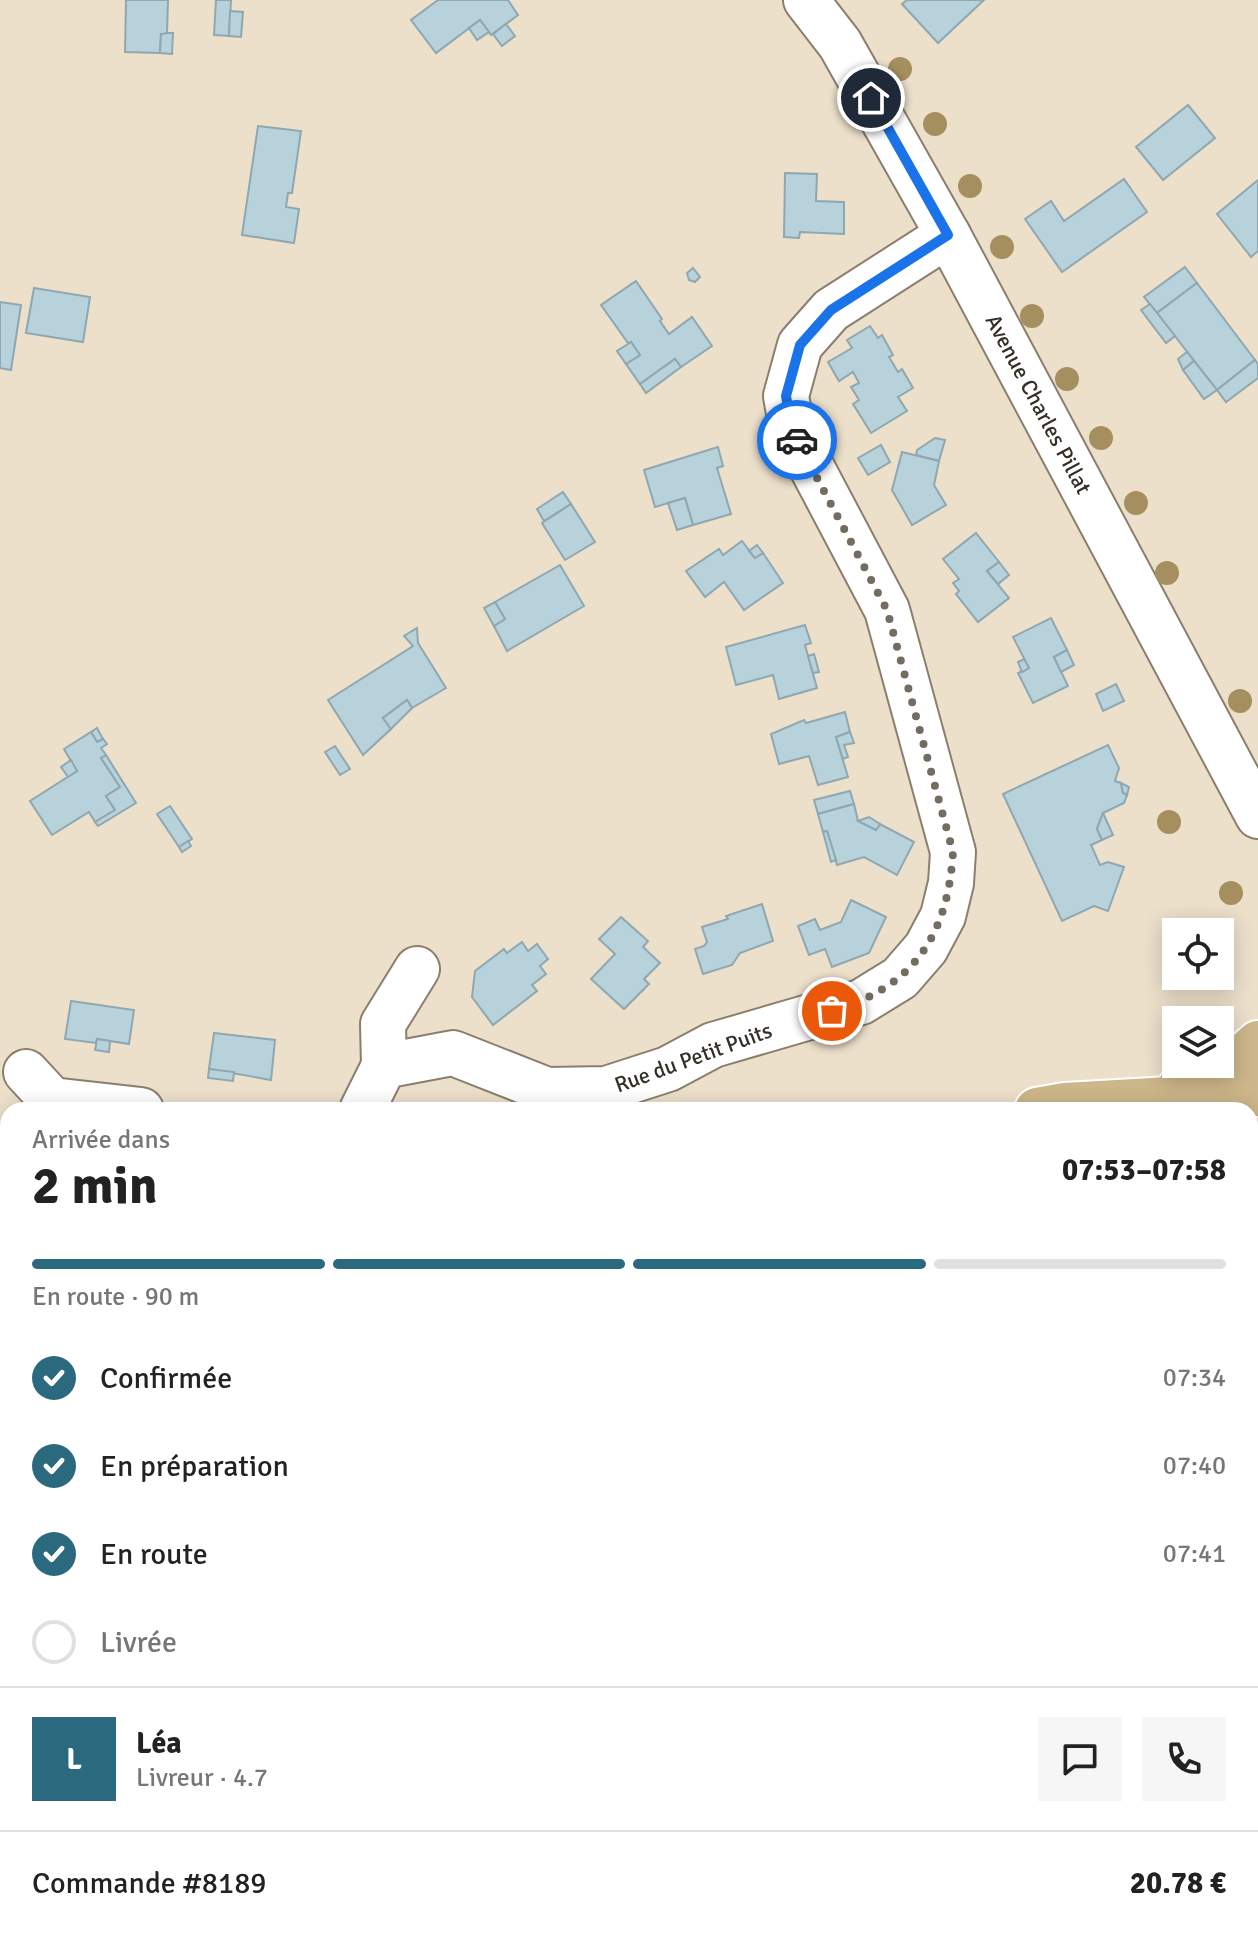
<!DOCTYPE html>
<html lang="fr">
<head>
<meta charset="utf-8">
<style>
  body { margin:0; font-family:Signika,sans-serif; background:#f6f6f6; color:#222; height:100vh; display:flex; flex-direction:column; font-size:30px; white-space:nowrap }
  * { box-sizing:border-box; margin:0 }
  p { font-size:26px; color:#767676 }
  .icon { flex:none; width:44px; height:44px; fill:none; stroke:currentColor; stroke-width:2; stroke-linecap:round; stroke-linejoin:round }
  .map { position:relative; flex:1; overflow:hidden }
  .side { position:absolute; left:0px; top:1102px; width:1258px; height:850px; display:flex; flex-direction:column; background:#fff; border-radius:24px 24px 0 0; box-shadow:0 4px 20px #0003 }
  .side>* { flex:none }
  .buttons { position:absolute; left:1162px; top:918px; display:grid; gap:16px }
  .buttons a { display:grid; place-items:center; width:72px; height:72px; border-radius:0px; background:#fff; box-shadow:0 4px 20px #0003; font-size:40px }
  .pin { position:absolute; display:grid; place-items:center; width:68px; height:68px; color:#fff; margin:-34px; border:4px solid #fff; border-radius:50%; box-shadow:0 2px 8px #0007 }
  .courier { position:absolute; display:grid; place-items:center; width:80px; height:80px; margin:-40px; border:6px solid #1a73e8; border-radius:50%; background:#fff; color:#222; box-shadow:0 2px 10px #0007 }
  .head em { font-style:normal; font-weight:700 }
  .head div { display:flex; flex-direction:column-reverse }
  .head { display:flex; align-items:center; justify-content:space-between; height:136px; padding:0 32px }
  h1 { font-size:52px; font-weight:700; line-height:60px }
  .bar { display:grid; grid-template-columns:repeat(4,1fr); gap:12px 8px; align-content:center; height:96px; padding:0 32px }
  .bar i { height:10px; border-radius:6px; background:#e0e0e0 }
  .bar .active { background:#2a697e }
  .bar p { grid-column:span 4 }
  .line { display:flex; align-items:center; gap:20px; padding:0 32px; border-top:2px solid #e0e0e0 }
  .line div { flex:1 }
  .round { display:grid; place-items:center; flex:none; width:84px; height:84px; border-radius:0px; background:#f6f6f6 }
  ol { padding:0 32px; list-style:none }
  li { display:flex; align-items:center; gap:24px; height:88px }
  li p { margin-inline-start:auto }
  li .icon { padding:8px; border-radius:50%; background:#2a697e; color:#fff; stroke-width:4 }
  li:last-child { color:#767676 }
  li i { width:44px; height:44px; border:4px solid #e0e0e0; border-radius:50% }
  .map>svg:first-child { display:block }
  .green { fill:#c9ad7e }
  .building { fill:#b8d2dc; stroke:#8ea7b0; stroke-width:2 }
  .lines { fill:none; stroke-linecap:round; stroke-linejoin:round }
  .minor-casing { stroke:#8a7f6c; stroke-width:48 }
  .major-casing { stroke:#fff; stroke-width:48 }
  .minor { stroke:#fff; stroke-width:44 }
  .major { stroke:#cdb68a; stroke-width:44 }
  .tree { fill:#a58f5f }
  .done { stroke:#746c60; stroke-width:8; stroke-dasharray:0 14.4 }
  .route { stroke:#1a73e8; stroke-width:10 }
  .labels { text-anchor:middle; stroke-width:6; stroke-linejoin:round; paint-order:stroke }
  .street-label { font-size:22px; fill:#332e26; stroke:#fff }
</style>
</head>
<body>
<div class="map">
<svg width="1258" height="1951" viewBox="0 0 1258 1951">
  <rect width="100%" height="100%" fill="#ece0cb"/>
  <polygon class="green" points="750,1944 1008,1944 1004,1951 751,1951"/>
  <g class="building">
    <polygon points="126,0 168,0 167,34 161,34 160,53 125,52"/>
    <polygon points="216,0 231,0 229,36 214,35"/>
    <polygon points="438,0 508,0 518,15 491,35 480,20 436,53 411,20"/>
    <polygon points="907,0 984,0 938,43 902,4"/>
    <polygon points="230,11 243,12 241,37 229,36"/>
    <polygon points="480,20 489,32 477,40 469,28"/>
    <polygon points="506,24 515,36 502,46 493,34"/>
    <polygon points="168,33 173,33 172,54 160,53 161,34"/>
    <polygon points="1188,105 1215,138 1163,180 1136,147"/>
    <polygon points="258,126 301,131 292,193 288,193 286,207 299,209 294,243 242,235"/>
    <polygon points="785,173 817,174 816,201 844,202 844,234 800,232 799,238 784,237"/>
    <polygon points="1124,179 1147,212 1062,272 1025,219 1051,201 1064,221"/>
    <polygon points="1258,180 1258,251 1251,257 1217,214"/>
    <polygon points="1185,267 1197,283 1157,313 1144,297"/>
    <polygon points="693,268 700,277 695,282 689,280 687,273"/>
    <polygon points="636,281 662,319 660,321 669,334 692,317 712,346 681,367 675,359 640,384 626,364 640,355 631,342 628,343 601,305"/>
    <polygon points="1197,283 1255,360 1217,390 1157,313"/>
    <polygon points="34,288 90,297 83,342 26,333"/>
    <polygon points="0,302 21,305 11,370 0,368"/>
    <polygon points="1150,304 1175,336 1166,343 1141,310"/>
    <polygon points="870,326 878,338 882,335 893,355 889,357 898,372 902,369 913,388 898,397 907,411 871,433 853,404 859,400 851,387 859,383 853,372 839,381 828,362 852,348 847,340"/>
    <polygon points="631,342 640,355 626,364 617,351"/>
    <polygon points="1187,352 1194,361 1183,370 1178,359"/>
    <polygon points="675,359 681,367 646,393 640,384"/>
    <polygon points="1255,360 1258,364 1258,378 1226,402 1217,390"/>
    <polygon points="1194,361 1217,390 1204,399 1183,370"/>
    <polygon points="935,438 945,440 939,461 916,455 917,450"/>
    <polygon points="881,445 890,462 868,475 858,458"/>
    <polygon points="718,447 723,466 717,468 731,514 693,525 685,498 655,507 644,470"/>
    <polygon points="902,452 939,461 934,485 946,505 912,525 892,490"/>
    <polygon points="563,492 571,504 544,521 537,509"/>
    <polygon points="685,498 693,525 677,530 668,503"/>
    <polygon points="571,504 595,542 565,560 542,523"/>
    <polygon points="976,533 999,562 987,571 1009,598 978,622 956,594 959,591 953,583 959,579 943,559"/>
    <polygon points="742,541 755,558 763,553 783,583 744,610 724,582 705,597 686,571 719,549 723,555"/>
    <polygon points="757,545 763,553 755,558 749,551"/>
    <polygon points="999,562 1009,575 998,584 987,571"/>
    <polygon points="560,565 584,606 507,651 494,626 505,619 495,602"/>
    <polygon points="495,602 505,619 494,626 484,608"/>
    <polygon points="1051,618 1067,650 1054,657 1068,686 1033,703 1018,673 1029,668 1013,637"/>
    <polygon points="805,625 811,643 805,645 817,688 779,699 773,675 736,685 726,647"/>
    <polygon points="417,628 418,643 446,688 412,708 407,700 383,718 391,729 363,755 328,700 413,646 404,636"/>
    <polygon points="1067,650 1074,665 1061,672 1054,657"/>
    <polygon points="814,654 819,672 813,673 808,656"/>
    <polygon points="1024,659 1029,668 1022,672 1018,662"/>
    <polygon points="1116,684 1124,701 1103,711 1096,694"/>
    <polygon points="407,700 412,708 391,729 383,718"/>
    <polygon points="845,712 850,732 836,737 848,777 818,785 809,756 779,764 771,734 804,720 806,723"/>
    <polygon points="97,728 103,739 97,742 91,732"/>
    <polygon points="91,732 97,742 103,739 107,744 101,748 106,755 101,758 120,787 106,796 115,810 95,822 89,812 52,835 30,801 77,771 64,749"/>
    <polygon points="850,732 854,743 844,745 848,757 843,759 836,737"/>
    <polygon points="1108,745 1119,768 1115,781 1121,783 1123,793 1127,795 1124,803 1103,813 1097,829 1102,840 1091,845 1100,865 1108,862 1124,867 1108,911 1094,906 1062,921 1003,794"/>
    <polygon points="335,746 350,769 340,775 325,752"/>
    <polygon points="106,755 136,803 98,826 95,822 115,810 106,796 120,787 101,758"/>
    <polygon points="71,760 77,771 68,777 61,767"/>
    <polygon points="1121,783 1129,787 1127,795 1123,793"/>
    <polygon points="850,791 854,804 818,814 814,800"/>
    <polygon points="854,804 858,821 876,830 880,824 914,842 897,875 864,857 837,865 827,831 823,832 818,814"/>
    <polygon points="170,806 192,839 179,847 157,814"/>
    <polygon points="1103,813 1113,835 1102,840 1097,829"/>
    <polygon points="869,817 880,824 876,830 858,821"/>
    <polygon points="827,831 836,860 831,862 823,832"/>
    <polygon points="188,841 191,846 182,852 179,847"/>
    <polygon points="851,900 886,917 869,953 832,967 825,949 809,955 798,926 815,919 820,930 841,922"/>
    <polygon points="762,904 773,941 740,953 732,965 703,974 695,949 704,946 707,942 702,927 728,919 726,916"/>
    <polygon points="621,917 648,941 643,947 660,963 644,979 649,984 624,1009 591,979 615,954 599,939"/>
    <polygon points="522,942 528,951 537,944 548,959 540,966 546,974 532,985 537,991 493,1025 472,997 475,971 504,949 507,953"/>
    <polygon points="71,1001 134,1010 129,1044 97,1039 96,1043 65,1039"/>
    <polygon points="214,1033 275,1040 271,1080 209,1069"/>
    <polygon points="97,1039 110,1041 109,1052 95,1050"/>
    <polygon points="209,1069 234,1072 233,1081 208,1078"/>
    <polygon points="1258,1180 1258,1329 1250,1332 1250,1183"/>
    <polygon points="1,1643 8,1647 8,1684 0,1680"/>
    <polygon points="240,1944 277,1944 284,1948 282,1951 236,1951"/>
    <polygon points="318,1944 354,1944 350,1951 329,1951"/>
    <polygon points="354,1944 359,1944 372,1951 350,1951"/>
    <polygon points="1133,1944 1171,1944 1173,1951 1134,1951"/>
  </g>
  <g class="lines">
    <defs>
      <g id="minor">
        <polyline points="806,0 840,44 948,235 1258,816"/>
        <polyline points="384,1066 383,1024 417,969"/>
        <polyline points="26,1072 52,1100 141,1110"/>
        <polyline points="362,1110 384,1066 453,1053 547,1090 606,1089 668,1069 713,1045 861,1002 900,978 926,948 943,916 951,883 953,852 887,610 792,430 786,396 800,345 831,310 948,235"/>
        <polyline points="189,1951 193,1944"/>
      </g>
      <g id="major">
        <polyline points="1178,1090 1238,1061 1258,1043"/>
        <polyline points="1037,1110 1065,1105 1258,1094"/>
        <polyline points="0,1148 8,1149"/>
      </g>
    </defs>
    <use href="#minor" class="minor-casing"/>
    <use href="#major" class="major-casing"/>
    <use href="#minor" class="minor"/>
    <use href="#major" class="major"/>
  </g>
  <g class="tree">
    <circle cx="900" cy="69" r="12"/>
    <circle cx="935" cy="124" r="12"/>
    <circle cx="970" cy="186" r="12"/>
    <circle cx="1002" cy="247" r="12"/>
    <circle cx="1032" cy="316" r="12"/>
    <circle cx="1067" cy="379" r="12"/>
    <circle cx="1101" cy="438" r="12"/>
    <circle cx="1136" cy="503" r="12"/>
    <circle cx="1167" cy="573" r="12"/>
    <circle cx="1240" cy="701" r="12"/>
    <circle cx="1169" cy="822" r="12"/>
    <circle cx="1231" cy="893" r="12"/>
  </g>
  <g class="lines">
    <path class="done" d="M 797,440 L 887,610 L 953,852 C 948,935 914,987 832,1011"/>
    <polyline class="route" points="797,440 792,430 786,396 800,345 831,310 948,235 871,98"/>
  </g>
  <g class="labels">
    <g class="street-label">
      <text transform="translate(1039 404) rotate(62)" y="8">Avenue Charles Pillat</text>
      <text transform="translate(693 1057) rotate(-20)" y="8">Rue du Petit Puits</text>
    </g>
  </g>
</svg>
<div class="buttons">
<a><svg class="icon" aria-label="locate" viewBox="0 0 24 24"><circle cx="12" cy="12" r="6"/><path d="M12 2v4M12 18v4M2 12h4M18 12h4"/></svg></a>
<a><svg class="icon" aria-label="layers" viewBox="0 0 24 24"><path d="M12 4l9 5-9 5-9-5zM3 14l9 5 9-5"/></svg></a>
</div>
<div class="pin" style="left:832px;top:1011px;background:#ea580c"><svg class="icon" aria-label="bag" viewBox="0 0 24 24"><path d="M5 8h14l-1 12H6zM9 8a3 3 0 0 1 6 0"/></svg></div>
<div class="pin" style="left:871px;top:98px;background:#1f2937"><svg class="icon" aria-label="home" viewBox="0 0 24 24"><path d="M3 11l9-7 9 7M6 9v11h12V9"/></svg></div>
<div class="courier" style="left:797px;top:440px"><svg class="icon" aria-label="car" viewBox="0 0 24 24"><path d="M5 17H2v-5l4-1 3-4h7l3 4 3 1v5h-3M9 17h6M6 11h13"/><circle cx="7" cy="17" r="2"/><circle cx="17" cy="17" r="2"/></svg></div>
<section class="side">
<div class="head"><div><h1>2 min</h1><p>Arrivée dans</p></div><em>07:53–07:58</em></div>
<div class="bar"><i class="active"></i><i class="active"></i><i class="active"></i><i></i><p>En route · 90 m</p></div>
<ol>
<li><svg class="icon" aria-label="check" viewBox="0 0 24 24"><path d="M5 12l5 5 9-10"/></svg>Confirmée<p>07:34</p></li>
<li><svg class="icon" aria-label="check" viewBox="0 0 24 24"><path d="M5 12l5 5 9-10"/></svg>En préparation<p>07:40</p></li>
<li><svg class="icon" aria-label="check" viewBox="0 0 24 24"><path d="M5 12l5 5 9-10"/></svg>En route<p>07:41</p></li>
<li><i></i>Livrée</li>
</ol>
<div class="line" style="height:144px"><b class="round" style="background:#2a697e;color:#fff">L</b><div><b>Léa</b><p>Livreur · 4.7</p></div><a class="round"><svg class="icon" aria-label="chat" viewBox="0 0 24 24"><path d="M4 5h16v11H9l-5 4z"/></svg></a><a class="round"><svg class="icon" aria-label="phone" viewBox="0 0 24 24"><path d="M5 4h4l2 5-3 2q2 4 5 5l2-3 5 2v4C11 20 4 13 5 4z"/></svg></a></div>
<div class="line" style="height:104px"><div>Commande #8189</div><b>20.78 €</b></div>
</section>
</div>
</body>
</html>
